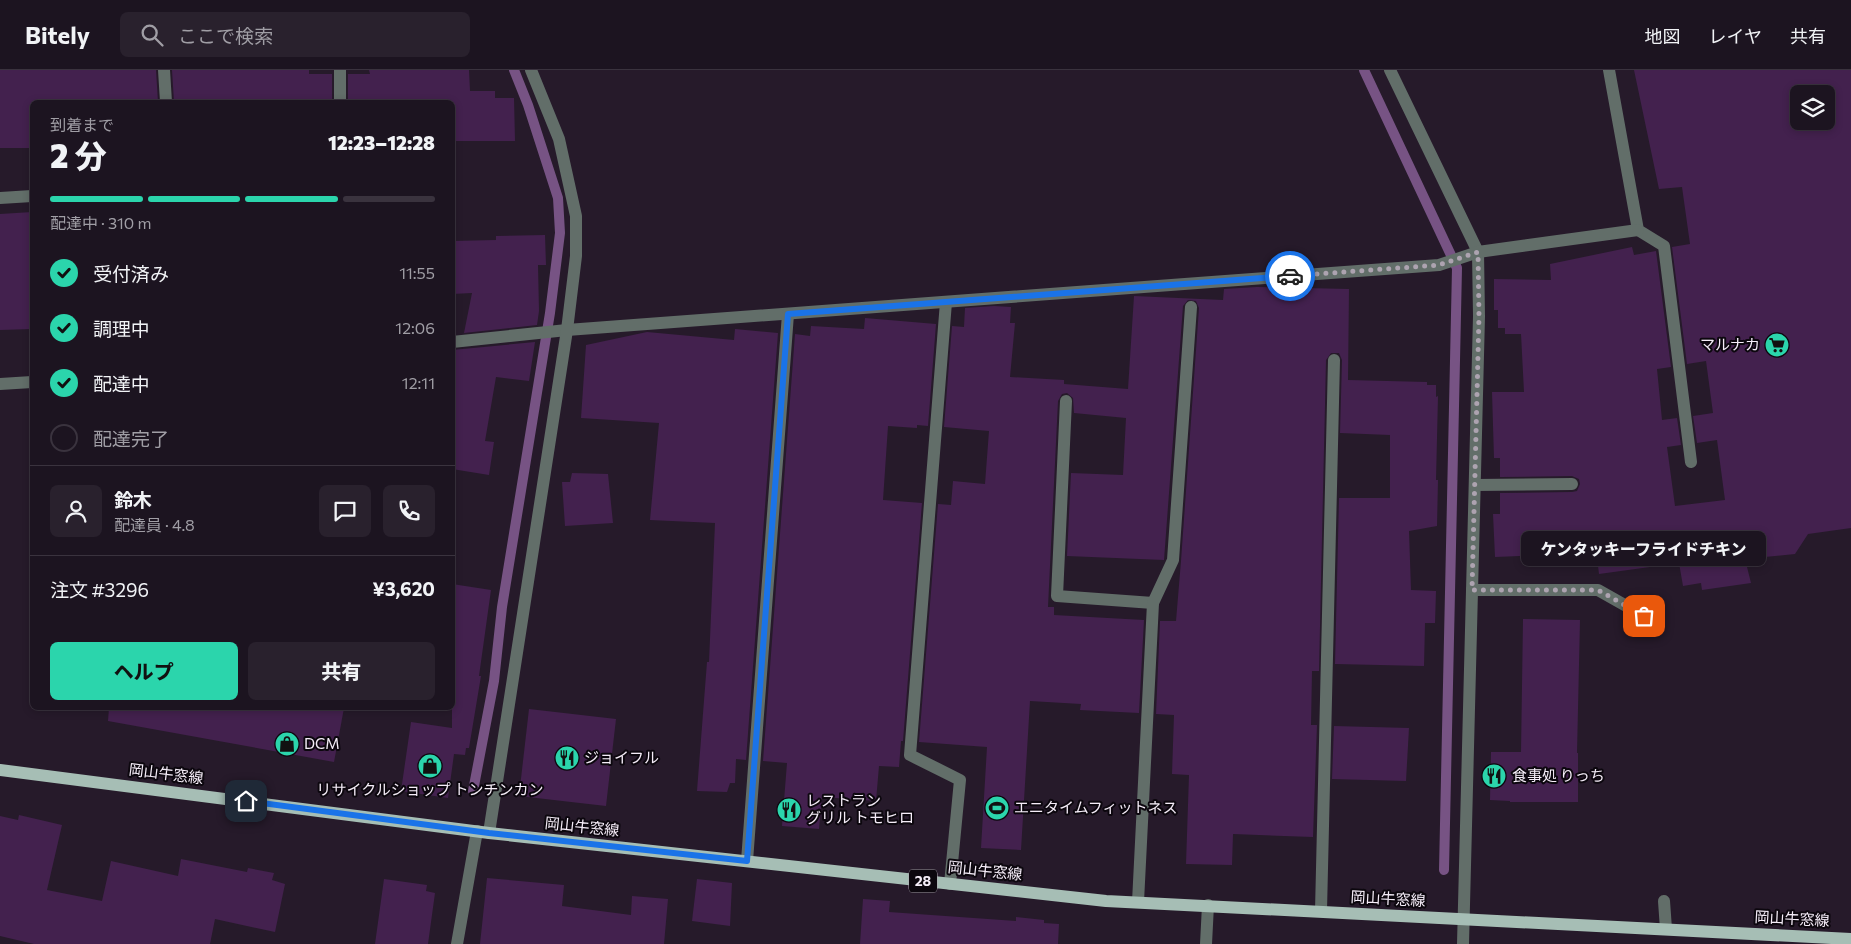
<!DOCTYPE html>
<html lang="ja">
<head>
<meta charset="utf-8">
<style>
  body { margin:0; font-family:Commissioner,"Noto Sans JP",sans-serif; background:#29212d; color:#f1f3f6; height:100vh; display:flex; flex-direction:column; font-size:19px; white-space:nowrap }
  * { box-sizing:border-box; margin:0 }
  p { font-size:16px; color:#a09ea5 }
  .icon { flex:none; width:28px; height:28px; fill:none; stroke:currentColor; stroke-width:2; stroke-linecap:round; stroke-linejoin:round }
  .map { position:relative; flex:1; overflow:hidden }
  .drawer { position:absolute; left:30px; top:30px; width:425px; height:610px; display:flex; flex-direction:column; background:#1c1420; border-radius:8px; box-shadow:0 2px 8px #0003,0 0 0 1px #3a333e }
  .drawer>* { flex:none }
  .tools { position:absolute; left:1790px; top:15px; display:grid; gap:10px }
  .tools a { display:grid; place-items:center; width:45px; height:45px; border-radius:8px; background:#1c1420; box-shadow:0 2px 8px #0003,0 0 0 1px #3a333e; font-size:25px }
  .pin { position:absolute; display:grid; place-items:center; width:42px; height:42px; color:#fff; margin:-21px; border-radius:10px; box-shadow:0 2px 8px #0006 }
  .courier { position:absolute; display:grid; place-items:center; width:50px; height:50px; margin:-25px; border:4px solid #1a73e8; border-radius:50%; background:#fff; color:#222; box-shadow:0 1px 6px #0007 }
  .bubble { position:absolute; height:35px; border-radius:8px; background:#1c1420; box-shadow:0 2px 8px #0003,0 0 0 1px #3a333e; font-size:16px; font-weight:800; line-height:35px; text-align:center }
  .headline em { font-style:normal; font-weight:800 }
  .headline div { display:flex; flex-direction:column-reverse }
  .headline { display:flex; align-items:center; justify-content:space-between; height:85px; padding:0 20px }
  h1 { font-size:32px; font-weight:800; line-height:38px }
  .bar { display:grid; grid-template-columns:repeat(4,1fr); gap:8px 5px; align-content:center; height:60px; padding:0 20px }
  .bar i { height:6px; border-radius:4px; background:#3a333e }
  .bar .selected { background:#2bd5ac }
  .bar p { grid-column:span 4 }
  .line { display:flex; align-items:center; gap:12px; padding:0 20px; border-top:1px solid #3a333e }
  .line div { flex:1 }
  .round { display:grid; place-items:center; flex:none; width:52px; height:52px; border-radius:8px; background:#29212d }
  ol { padding:0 20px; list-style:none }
  li { display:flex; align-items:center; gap:15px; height:55px }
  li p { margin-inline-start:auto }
  li .icon { padding:5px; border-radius:50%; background:#2bd5ac; color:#111; stroke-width:4 }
  li:last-child { color:#a09ea5 }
  li i { width:28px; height:28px; border:2px solid #3a333e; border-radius:50% }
  .button { display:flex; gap:10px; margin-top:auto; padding:10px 20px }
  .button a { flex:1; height:58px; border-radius:8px; background:#2bd5ac; color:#111; font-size:20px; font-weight:800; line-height:58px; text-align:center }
  .button a+a { background:#29212d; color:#f1f3f6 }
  header { display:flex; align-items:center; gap:30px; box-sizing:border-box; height:70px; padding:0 25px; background:#1c1420; border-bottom:1px solid #3a333e }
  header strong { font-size:24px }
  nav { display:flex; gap:28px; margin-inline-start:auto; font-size:18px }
  .search { width:350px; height:45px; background:#29212d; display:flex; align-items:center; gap:12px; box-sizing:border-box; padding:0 18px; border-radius:8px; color:#a09ea5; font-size:19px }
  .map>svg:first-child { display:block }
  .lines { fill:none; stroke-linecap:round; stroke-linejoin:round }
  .stream { stroke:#775384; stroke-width:10 }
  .building { fill:#43214e; fill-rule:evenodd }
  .service { stroke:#626e69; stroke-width:12 }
  .minor { stroke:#626e69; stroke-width:12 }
  .primary { stroke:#a6beb5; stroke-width:12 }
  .done { stroke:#ada3b0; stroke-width:5; stroke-dasharray:0 9 }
  .route { stroke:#1a73e8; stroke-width:6 }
  .labels { text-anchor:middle; stroke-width:4; stroke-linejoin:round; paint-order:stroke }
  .shield { fill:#0c070e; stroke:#afa8b2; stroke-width:1 }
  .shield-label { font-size:14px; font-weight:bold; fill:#f5edf8 }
  .poi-label { font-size:15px; fill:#f5edf8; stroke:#0c070e; text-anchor:start }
  .street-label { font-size:15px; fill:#f5edf8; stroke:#0c070e }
</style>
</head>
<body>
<header>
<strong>Bitely</strong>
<div class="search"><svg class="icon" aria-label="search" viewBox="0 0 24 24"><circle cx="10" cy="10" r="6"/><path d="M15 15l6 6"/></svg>ここで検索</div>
<nav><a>地図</a><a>レイヤ</a><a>共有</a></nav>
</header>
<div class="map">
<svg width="1851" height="874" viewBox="0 0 1851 874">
  <rect width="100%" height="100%" fill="#261a2a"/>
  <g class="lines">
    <g class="stream">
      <polyline points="1364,0 1457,198 1444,800"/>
      <polyline points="473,721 494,611 502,537 550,243 560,163 558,128 528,35 514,0"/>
    </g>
  </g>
  <g class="building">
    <polygon points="0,0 156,0 158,32 32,32 32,78 0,78"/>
    <polygon points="172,0 309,0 309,4 332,4 332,30 305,30 305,32 174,32"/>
    <polygon points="369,0 469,0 470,21 495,21 495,28 514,28 515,71 452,71 452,32 367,32 367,30 348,30 348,4 370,4"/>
    <path d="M 1634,0 L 1851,0 L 1851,458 L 1808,464 L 1795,484 L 1745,489 L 1751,513 L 1702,520 L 1701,513 L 1683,516 L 1679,493 L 1599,504 L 1597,488 L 1544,489 L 1544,485 L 1495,487 L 1493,444 L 1500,444 L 1500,423 L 1572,422 L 1577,421 L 1580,414 L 1579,409 L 1572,406 L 1500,407 L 1500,388 L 1494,388 L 1492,322 L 1524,322 L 1521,264 L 1505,264 L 1505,258 L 1498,258 L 1498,240 L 1494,240 L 1494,209 L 1551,210 L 1550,194 L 1632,177 L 1634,185 L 1656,181 L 1671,297 L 1657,299 L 1662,350 L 1677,348 L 1681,375 L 1667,377 L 1675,436 L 1725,430 L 1717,370 L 1697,373 L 1693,346 L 1713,343 L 1706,291 L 1687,294 L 1672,177 L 1690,174 L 1682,117 L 1659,119 ZM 1799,24 L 1826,24 L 1826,51 L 1799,51 Z"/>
    <polygon points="32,142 32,259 0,260 0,144"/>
    <polygon points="545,165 546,195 538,195 539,241 537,255 464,263 472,223 452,224 452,171 496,170 496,166"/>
    <polygon points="1257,217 1349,219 1348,310 1427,312 1427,315 1436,315 1436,327 1438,326 1436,410 1438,410 1437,456 1409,461 1411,520 1436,521 1435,553 1425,553 1424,596 1335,594 1339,428 1390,428 1390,365 1340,363 1342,290 1339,283 1331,283 1326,290 1319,601 1312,601 1311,655 1317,655 1313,767 1233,764 1232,795 1186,794 1189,705 1172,704 1174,645 1156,644 1160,551 1176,551 1181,491 1199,238 1196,231 1188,230 1183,236 1164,490 1067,486 1071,403 1123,405 1126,348 1074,343 1073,328 1067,323 1062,324 1058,331 1048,537 1054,537 1054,545 1144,550 1139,643 1080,640 1081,634 1030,631 1021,780 981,778 987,677 919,672 938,434 951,435 953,411 985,414 989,361 944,357 952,256 964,257 965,238 994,236 1011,237 1010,253 1015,253 1010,307 1064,310 1064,314 1128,319 1134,226 1223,230 1224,219"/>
    <polygon points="865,248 936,254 928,356 917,355 917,358 888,356 883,430 922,433 903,671 901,671 899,697 879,696 876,731 822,727 819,759 782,756 787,693 763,691 795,264 810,266 811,256 864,259"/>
    <polygon points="735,259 778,263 746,690 736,689 735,713 730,713 727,722 697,721 707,592 709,592 715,453 650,450 659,353 581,348 586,275 647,262 734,270"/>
    <polygon points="535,272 529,311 496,307 485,371 494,372 489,405 452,399 452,280"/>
    <polygon points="572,403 608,404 613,453 565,456 562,412 570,412"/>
    <polygon points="452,514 491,520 479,606 481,606 469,678 466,678 465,685 454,684 448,728 401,721 411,652 452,658"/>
    <polygon points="1523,549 1580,550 1577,683 1578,683 1578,732 1510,732 1510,731 1490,730 1491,682 1521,682"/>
    <polygon points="109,638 344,638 334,692 108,651"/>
    <polygon points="529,639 616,649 606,736 519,726"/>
    <polygon points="1334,656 1409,658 1406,711 1332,709"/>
    <polygon points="19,745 62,755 47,820 102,831 111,791 178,806 181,789 247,802 248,798 274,803 272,810 285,814 275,862 215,849 210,874 34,874 0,866 0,746 18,750"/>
    <polygon points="487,808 564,815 562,836 631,845 632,826 668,829 664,874 480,874"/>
    <polygon points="384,809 427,815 426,821 435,823 428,874 375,874"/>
    <polygon points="697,809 732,813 730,856 692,851"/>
    <polygon points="863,829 890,831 889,842 1016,851 1016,847 1044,850 1044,853 1059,854 1058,874 860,874"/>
  </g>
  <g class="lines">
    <polyline class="service" points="1472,520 1598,520 1644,546"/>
    <g class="minor">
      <polyline points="164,0 166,32"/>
      <polyline points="340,0 340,32"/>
      <polyline points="1390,0 1478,182 1479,246 1463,874"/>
      <polyline points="1609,0 1638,160 1664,176 1691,392"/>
      <polyline points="0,128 32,126"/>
      <polyline points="946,232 910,685 960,710 950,814"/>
      <polyline points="452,272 567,260 1439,195 1478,182 1638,160"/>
      <polyline points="0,314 32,312"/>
      <polyline points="1066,331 1057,526 1153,533"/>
      <polyline points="1475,415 1572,414"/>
      <polyline points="489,763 567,260 576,186 576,146 559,69 531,0"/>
      <polyline points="747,791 788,244"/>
      <polyline points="1664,831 1666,859"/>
      <polyline points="1138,832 1153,533 1173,490 1191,237"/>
      <polyline points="1321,841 1334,290"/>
      <polyline points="457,874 477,761"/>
      <polyline points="1206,874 1208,835"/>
    </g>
    <polyline class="primary" points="0,700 489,763 1106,831 1851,869"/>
  </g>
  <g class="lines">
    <polyline class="done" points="1290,206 1439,195 1478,182 1479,246 1472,520 1598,520 1644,546"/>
    <polyline class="route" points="246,731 489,763 747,791 788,244 1290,206"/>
  </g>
  <defs>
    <symbol id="supermarket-disc" viewBox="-11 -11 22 22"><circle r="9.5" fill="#2bd5ac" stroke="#0c070e"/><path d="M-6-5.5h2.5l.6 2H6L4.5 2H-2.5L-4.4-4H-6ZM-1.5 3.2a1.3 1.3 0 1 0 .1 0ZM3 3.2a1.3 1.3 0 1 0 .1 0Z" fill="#111"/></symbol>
    <symbol id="shop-disc" viewBox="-11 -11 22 22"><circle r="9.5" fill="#2bd5ac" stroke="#0c070e"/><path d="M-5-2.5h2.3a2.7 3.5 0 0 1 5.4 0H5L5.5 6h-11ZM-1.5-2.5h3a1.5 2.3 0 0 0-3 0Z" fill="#111"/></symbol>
    <symbol id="restaurant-disc" viewBox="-11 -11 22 22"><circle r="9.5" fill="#2bd5ac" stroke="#0c070e"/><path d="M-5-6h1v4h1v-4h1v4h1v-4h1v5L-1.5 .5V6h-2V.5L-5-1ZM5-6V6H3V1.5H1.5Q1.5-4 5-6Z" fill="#111"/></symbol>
    <symbol id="stadium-disc" viewBox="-11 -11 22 22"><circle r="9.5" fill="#2bd5ac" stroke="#0c070e"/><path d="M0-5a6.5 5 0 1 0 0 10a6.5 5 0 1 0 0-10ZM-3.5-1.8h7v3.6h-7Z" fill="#111"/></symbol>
  </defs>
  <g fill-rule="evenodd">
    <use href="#supermarket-disc" x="1763" y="261" width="28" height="28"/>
    <use href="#shop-disc" x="273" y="660" width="28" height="28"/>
    <use href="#restaurant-disc" x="553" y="674" width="28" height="28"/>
    <use href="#shop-disc" x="416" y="682" width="28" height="28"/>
    <use href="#restaurant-disc" x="1480" y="692" width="28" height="28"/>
    <use href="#stadium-disc" x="983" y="724" width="28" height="28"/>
    <use href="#restaurant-disc" x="775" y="726" width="28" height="28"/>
  </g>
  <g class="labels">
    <rect class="shield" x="909" y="799.5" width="28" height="23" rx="4"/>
    <g class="shield-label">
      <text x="923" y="816">28</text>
    </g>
    <g class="poi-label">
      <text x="1760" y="280" text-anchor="end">マルナカ</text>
      <text x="304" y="679">DCM</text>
      <text x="584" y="693">ジョイフル</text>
      <text x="1512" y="711">食事処 りっち</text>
      <text x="430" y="725" text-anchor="middle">リサイクルショップ トンチンカン</text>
      <text x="806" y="736">レストラン<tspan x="806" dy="17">グリル トモヒロ</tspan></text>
      <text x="1014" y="743">エニタイムフィットネス</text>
    </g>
    <g class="street-label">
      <text transform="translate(166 704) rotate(7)" y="5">岡山牛窓線</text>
      <text transform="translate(582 757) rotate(6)" y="5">岡山牛窓線</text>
      <text transform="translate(985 801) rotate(6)" y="5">岡山牛窓線</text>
      <text transform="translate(1388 829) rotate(3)" y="5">岡山牛窓線</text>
      <text transform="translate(1792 849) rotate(3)" y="5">岡山牛窓線</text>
    </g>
  </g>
</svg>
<div class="tools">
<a><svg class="icon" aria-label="layers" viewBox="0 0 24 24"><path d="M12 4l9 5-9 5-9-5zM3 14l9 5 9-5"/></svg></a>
</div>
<div class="pin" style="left:1644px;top:546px;background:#ea580c"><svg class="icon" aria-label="bag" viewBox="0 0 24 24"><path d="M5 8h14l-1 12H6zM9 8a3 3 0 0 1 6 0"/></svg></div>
<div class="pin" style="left:246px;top:731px;background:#1f2937"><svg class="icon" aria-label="home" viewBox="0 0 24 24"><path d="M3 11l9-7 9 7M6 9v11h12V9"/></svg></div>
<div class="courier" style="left:1290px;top:206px"><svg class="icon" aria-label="car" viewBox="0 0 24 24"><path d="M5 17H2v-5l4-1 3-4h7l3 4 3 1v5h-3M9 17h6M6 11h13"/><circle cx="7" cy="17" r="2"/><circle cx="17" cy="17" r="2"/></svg></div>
<div class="bubble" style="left:1521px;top:461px;width:245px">ケンタッキーフライドチキン</div>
<section class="drawer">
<div class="headline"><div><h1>2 分</h1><p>到着まで</p></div><em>12:23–12:28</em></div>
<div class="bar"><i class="selected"></i><i class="selected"></i><i class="selected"></i><i></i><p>配達中 · 310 m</p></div>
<ol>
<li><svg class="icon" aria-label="check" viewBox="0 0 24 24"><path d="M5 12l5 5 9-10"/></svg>受付済み<p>11:55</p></li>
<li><svg class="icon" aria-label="check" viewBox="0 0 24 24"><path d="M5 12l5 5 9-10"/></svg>調理中<p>12:06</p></li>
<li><svg class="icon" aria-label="check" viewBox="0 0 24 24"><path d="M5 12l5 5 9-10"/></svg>配達中<p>12:11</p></li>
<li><i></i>配達完了</li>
</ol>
<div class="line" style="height:90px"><a class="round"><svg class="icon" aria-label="person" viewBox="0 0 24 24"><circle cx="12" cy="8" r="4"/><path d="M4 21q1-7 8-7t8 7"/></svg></a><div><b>鈴木</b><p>配達員 · 4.8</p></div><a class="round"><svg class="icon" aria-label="chat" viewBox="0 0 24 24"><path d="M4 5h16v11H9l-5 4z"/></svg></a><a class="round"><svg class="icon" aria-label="phone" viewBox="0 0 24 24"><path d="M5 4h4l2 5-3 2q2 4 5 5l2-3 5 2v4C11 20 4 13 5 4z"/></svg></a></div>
<div class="line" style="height:65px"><div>注文 #3296</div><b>¥3,620</b></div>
<div class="button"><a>ヘルプ</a><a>共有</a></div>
</section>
</div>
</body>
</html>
